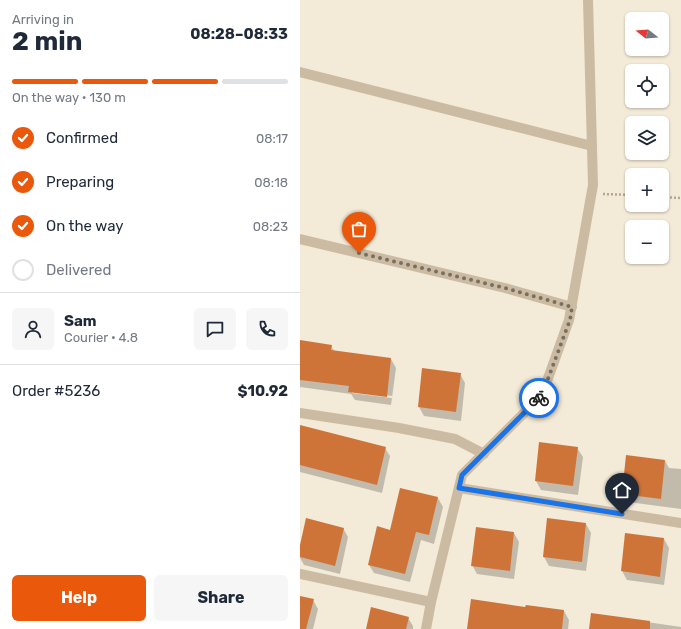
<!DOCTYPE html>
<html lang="en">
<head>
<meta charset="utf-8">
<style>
  body { margin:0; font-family:Rubik,sans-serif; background:#f6f6f7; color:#1f2937; height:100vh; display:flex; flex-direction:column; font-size:15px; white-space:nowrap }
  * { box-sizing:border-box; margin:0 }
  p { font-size:13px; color:#747a83 }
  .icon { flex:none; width:22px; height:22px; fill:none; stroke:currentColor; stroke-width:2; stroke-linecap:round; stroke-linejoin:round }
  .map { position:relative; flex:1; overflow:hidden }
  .drawer { display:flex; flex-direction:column; background:#fff; width:300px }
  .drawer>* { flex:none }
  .needle { width:26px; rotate:287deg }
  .buttons { position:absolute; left:325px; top:12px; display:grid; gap:8px }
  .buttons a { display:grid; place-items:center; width:44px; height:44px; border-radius:6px; background:#fff; box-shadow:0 1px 3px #0004; font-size:20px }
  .pin { position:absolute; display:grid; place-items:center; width:34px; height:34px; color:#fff; margin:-41px -17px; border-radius:50% 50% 50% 0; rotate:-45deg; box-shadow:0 0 4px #0007 }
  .pin .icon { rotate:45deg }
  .courier { position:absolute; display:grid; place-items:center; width:40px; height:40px; margin:-20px; border:3px solid #1a73e8; border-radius:50%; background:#fff; color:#222; box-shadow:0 1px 5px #0007 }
  .headline em { font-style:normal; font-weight:700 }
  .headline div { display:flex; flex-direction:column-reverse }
  .headline { display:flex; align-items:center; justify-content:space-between; height:68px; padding:0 12px }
  h1 { font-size:26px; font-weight:700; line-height:30px }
  .bar { display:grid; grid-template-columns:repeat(4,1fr); gap:6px 4px; align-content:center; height:48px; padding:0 12px }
  .bar i { height:5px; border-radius:3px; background:#e0e1e3 }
  .bar .on { background:#ea580c }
  .bar p { grid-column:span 4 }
  .line { display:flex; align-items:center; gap:10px; padding:0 12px; border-top:1px solid #e0e1e3 }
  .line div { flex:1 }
  .round { display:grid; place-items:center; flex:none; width:42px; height:42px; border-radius:6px; background:#f6f6f7 }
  ol { padding:0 12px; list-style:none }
  li { display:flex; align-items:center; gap:12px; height:44px }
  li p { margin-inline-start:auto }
  li .icon { padding:4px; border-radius:50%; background:#ea580c; color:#fff; stroke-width:4 }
  li:last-child { color:#747a83 }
  li i { width:22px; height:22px; border:2px solid #e0e1e3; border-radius:50% }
  .cta { display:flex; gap:8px; margin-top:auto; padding:8px 12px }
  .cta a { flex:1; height:46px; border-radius:6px; background:#ea580c; color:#fff; font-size:16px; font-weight:700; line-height:46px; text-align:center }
  .cta a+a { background:#f6f6f7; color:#1f2937 }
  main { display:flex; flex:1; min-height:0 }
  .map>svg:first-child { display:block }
  .shadow { fill:#0003; fill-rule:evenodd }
  .building { fill:#cf7439 }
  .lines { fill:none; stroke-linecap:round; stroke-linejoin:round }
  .path { stroke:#b7a58d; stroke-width:2.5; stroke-dasharray:2 2; stroke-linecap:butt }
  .street { stroke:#cbbba2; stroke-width:10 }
  .done { stroke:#786f63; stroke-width:4; stroke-dasharray:0 7.2 }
  .route { stroke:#1a73e8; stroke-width:5 }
</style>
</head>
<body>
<main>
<section class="drawer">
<div class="headline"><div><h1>2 min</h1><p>Arriving in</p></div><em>08:28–08:33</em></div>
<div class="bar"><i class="on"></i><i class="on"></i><i class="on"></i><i></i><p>On the way · 130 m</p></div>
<ol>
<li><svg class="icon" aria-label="check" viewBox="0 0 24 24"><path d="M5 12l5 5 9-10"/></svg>Confirmed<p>08:17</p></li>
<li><svg class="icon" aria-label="check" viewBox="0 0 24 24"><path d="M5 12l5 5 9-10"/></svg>Preparing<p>08:18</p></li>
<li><svg class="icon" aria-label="check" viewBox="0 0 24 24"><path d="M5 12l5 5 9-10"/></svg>On the way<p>08:23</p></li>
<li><i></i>Delivered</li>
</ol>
<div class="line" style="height:72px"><a class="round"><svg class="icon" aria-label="person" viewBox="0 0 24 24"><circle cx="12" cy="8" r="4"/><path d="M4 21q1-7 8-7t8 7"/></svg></a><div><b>Sam</b><p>Courier · 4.8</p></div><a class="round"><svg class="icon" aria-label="chat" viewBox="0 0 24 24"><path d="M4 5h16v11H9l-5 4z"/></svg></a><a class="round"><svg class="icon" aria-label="phone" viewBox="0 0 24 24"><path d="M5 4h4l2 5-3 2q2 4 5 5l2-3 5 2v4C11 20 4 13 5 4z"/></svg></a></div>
<div class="line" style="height:52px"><div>Order #5236</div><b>$10.92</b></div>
<div class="cta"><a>Help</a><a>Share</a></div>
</section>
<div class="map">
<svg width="381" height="629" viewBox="0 0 381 629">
  <rect width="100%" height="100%" fill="#f3ead7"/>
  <g class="shadow">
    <path d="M 0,341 L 31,346 L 35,352 L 91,359 L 96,368 L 91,405 L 55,400 L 51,394 L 0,387 ZM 52,391 L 92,396 L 92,398 L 52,393 Z"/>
    <polygon points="160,374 165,383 161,421 124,416 119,407"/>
    <polygon points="0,426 85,448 90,456 82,493 0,472"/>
    <polygon points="277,448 283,457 278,495 241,490 236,481"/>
    <polygon points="365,461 369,468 381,469 381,509 328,502 323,493"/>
    <polygon points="138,498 143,507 134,544 121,540 110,582 74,573 69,565 91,531"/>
    <polygon points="286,524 291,533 286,571 249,566 244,557"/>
    <polygon points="43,528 48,537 40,574 4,565 0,558 0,549"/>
    <polygon points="214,533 219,542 214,579 177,574 172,565"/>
    <polygon points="326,534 364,539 369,548 364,585 327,580 322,571"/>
    <polygon points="0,597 13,600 18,609 13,629 0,629"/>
    <polygon points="264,611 269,620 268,629 168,629"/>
    <polygon points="292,614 381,627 381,629 290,629"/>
    <polygon points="108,618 113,626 113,629 67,629"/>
  </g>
  <g class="building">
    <polygon points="0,340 32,345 31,350 91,358 87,397 48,392 49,386 0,380"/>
    <polygon points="122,368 161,373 156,412 118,407"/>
    <polygon points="0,425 86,447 77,485 0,465"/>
    <polygon points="239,442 278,447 273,486 235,481"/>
    <polygon points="326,455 365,460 361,499 322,494"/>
    <polygon points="100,488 138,497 129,535 116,532 105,574 68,565 77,526 90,530"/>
    <polygon points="6,518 44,528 35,566 0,557 0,545"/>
    <polygon points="247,518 286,523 282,562 243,557"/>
    <polygon points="176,527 214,532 210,571 171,566"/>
    <polygon points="325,533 364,538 360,577 321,571"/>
    <polygon points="0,596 14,599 6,629 0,629"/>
    <polygon points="171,599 225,607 226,605 264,610 262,629 167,629"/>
    <polygon points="71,607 109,617 106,629 66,629"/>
    <polygon points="291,613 350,621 350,629 289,629"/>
  </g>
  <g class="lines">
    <g class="path">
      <polyline points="303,194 332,195"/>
      <polyline points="362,197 381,198"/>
    </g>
    <g class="street">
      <polyline points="0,72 292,146"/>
      <polyline points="0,239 205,288 272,307"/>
      <polyline points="0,413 99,428 155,439 184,454"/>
      <polyline points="159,488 381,523"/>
      <polyline points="0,574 131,602"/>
      <polyline points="126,629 131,602 162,475 242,395 269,320 293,185 288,0"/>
    </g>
  </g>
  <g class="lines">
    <polyline class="done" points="59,253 205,288 272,307 270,320 242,395 239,398"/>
    <polyline class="route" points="239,398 162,475 159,488 322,514"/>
  </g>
</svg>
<div class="buttons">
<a><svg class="needle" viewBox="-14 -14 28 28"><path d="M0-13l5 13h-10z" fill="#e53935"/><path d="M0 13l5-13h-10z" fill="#747a83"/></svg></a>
<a><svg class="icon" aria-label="locate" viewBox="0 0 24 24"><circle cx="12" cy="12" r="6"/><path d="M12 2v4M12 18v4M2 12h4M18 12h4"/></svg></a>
<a><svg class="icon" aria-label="layers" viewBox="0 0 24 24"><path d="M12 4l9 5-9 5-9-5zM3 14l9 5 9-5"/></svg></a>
<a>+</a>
<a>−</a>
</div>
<div class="pin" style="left:59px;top:253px;background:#ea580c"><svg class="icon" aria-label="bag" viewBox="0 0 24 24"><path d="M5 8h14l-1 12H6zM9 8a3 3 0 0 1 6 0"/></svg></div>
<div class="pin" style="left:322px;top:514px;background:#1f2937"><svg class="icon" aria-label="home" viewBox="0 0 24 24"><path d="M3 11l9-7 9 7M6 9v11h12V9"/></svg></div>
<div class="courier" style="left:239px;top:398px"><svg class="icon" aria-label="bike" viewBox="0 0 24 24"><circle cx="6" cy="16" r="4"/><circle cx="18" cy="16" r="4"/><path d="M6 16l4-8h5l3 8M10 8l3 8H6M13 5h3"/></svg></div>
</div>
</main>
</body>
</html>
